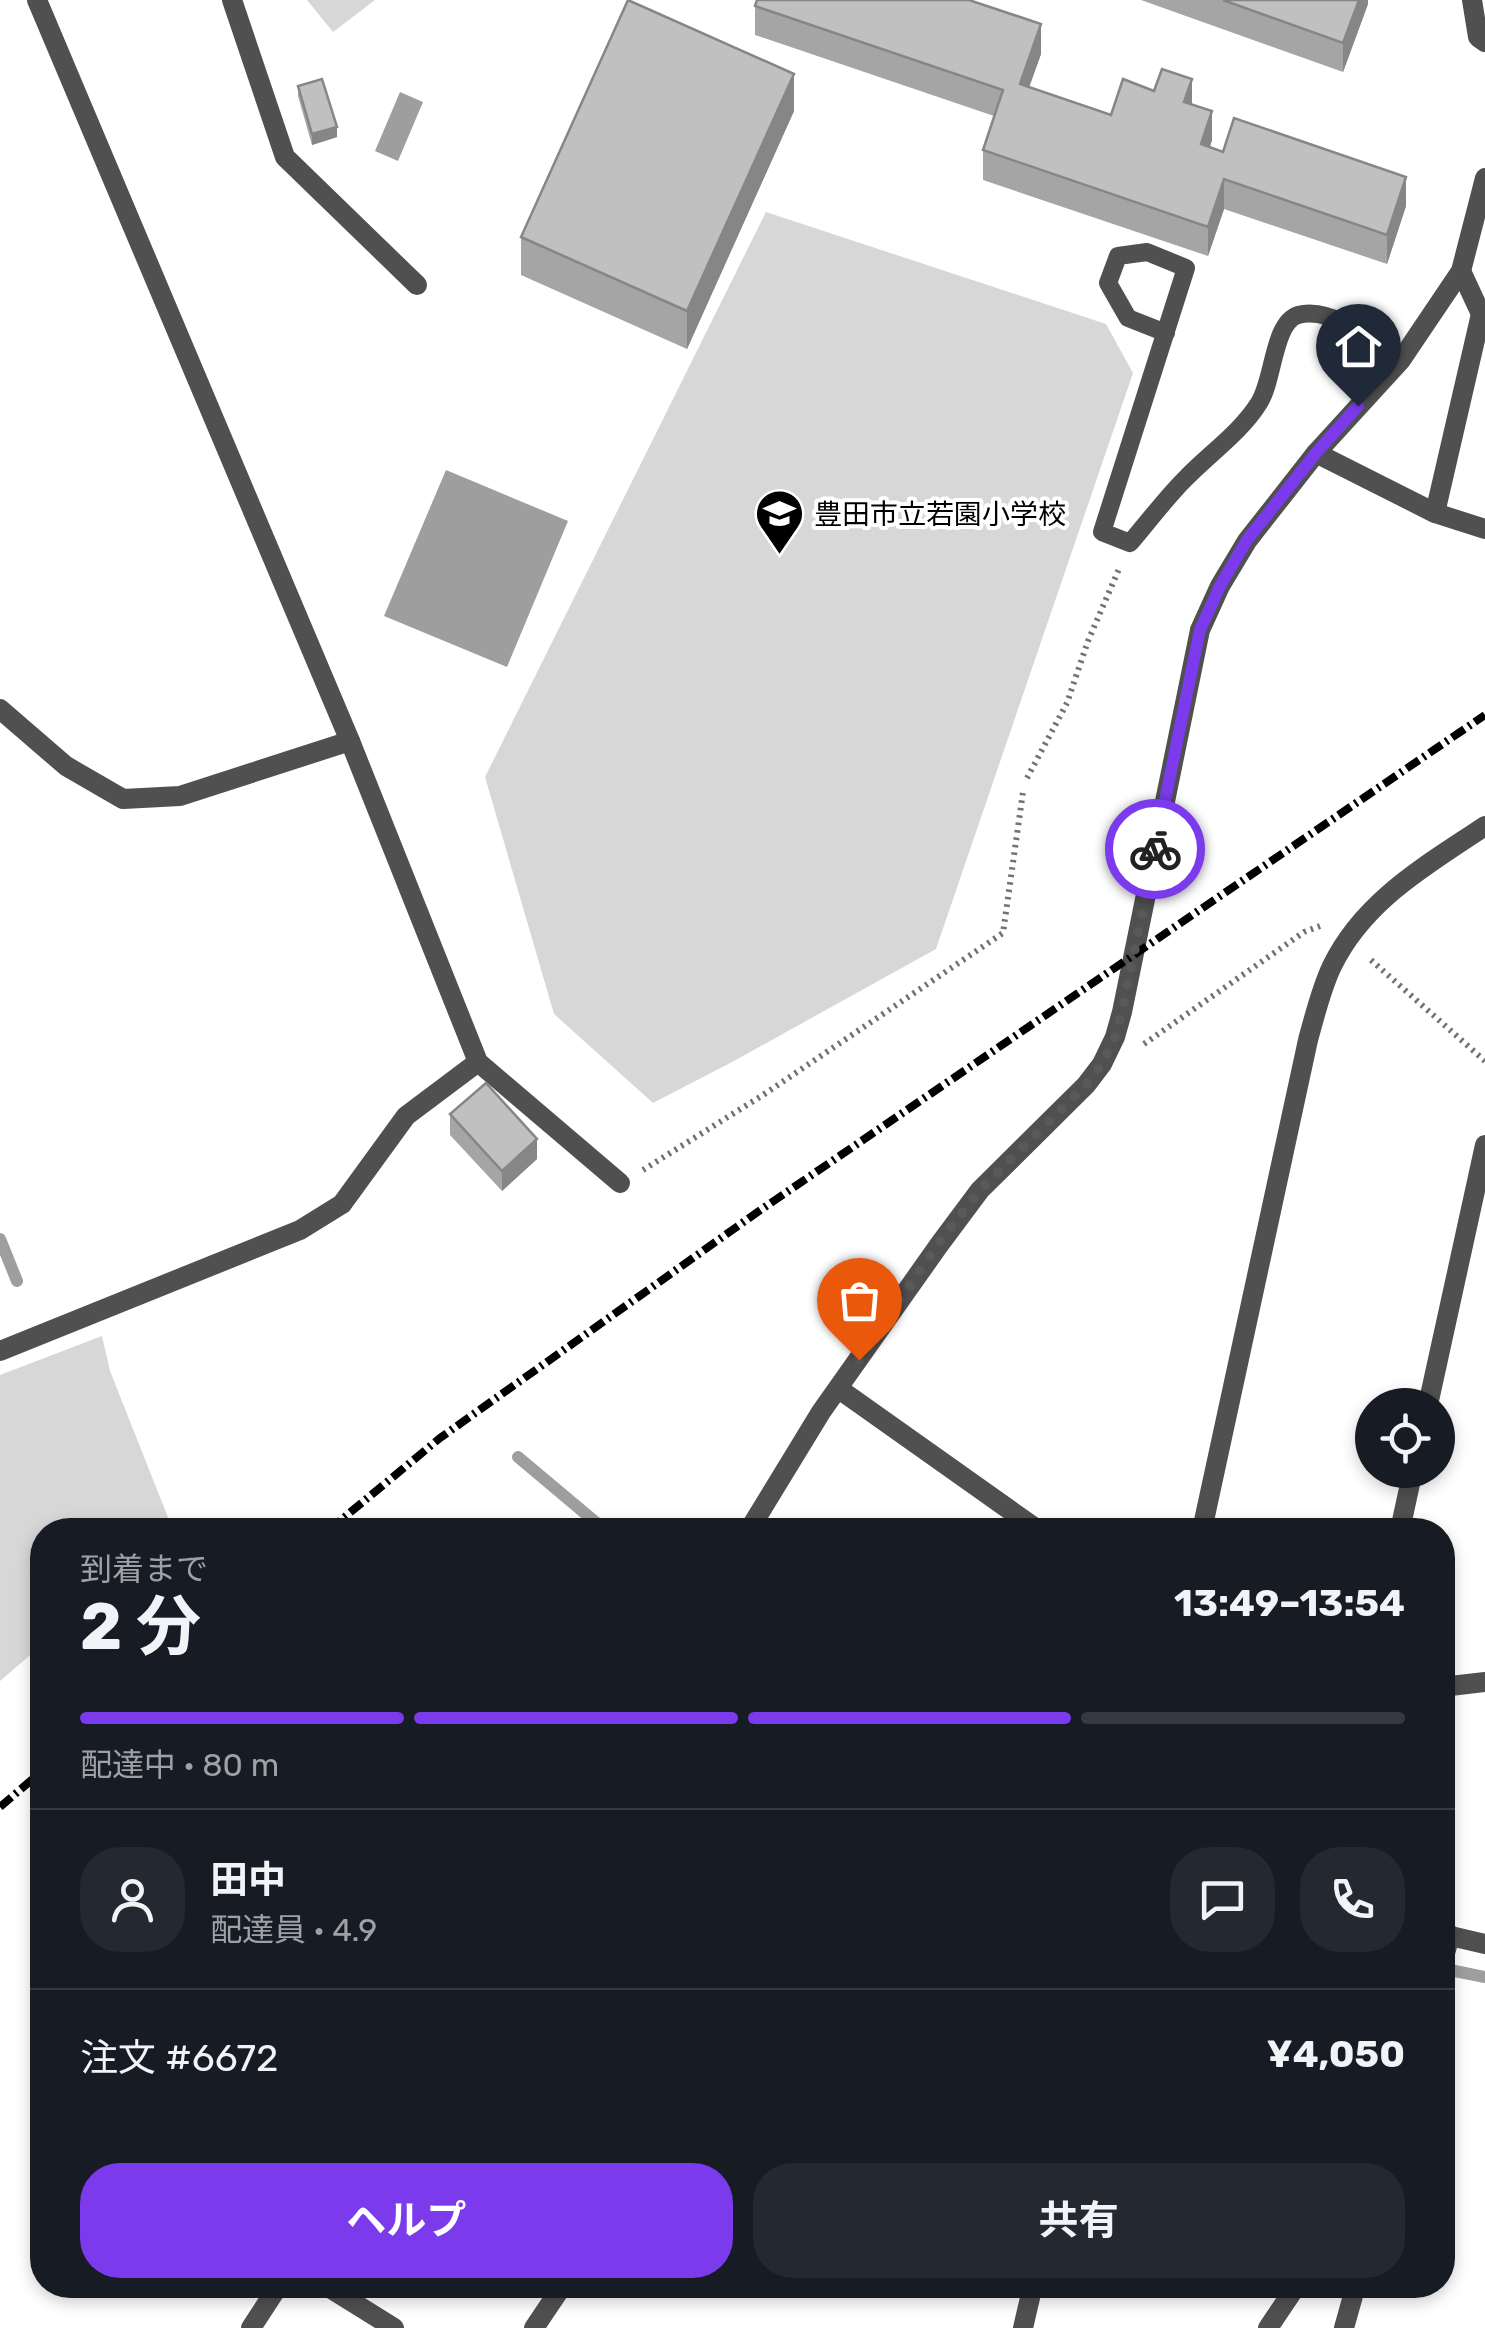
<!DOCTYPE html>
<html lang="ja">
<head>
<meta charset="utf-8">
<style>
  body { margin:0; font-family:Rubik,"Noto Sans JP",sans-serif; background:#242831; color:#f1f3f6; height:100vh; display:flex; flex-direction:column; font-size:38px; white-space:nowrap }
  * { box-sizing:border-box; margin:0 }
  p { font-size:32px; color:#9ea1a6 }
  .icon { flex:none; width:55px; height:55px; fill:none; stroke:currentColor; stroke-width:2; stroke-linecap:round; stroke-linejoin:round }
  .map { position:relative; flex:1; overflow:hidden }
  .side { position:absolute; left:30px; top:1518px; width:1425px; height:780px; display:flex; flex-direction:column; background:#171b24; border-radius:40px; box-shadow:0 5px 15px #0003 }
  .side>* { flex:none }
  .tools { position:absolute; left:1355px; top:1388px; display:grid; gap:20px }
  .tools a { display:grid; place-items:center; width:100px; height:100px; border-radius:50%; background:#171b24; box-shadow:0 5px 15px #0003; font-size:50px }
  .pin { position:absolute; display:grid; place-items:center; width:85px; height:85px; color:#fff; margin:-102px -42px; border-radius:50% 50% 50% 0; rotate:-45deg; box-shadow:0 0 10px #0007 }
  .pin .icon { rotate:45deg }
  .courier { position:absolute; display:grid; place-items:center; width:100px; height:100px; margin:-50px; border:8px solid #7c3aed; border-radius:50%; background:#fff; color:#222; box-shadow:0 2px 12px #0007 }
  .overview em { font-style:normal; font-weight:700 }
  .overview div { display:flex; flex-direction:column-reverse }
  .overview { display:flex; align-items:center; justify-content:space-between; height:170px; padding:0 50px }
  h1 { font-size:65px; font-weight:700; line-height:75px }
  .bar { display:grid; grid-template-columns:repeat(4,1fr); gap:15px 10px; align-content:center; height:120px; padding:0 50px }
  .bar i { height:12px; border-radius:8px; background:#363941 }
  .bar .current { background:#7c3aed }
  .bar p { grid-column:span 4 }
  .line { display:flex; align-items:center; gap:25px; padding:0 50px; border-top:2px solid #363941 }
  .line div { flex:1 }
  .round { display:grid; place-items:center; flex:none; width:105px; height:105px; border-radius:40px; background:#242831 }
  .cta { display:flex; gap:20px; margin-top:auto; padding:20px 50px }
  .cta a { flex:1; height:115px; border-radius:40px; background:#7c3aed; color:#fff; font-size:40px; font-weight:700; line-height:115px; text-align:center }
  .cta a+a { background:#242831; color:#f1f3f6 }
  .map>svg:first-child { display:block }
  .green { fill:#d7d7d7 }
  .water { fill:#9e9e9e }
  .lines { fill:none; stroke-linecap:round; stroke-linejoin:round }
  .stream { stroke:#9e9e9e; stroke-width:12 }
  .path { stroke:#727272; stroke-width:6; stroke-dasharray:2.5 5; stroke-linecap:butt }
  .service { stroke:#505050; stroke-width:18 }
  .minor { stroke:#505050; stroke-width:20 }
  .tertiary { stroke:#505050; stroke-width:20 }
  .rail { stroke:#000; stroke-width:8; stroke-dasharray:15 5 2.5 5; stroke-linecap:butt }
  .wall { fill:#a5a5a5 }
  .shaded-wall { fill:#868686 }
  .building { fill:#c0c0c0; stroke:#868686; stroke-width:2.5 }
  .done { stroke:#595959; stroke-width:10; stroke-dasharray:0 18 }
  .route { stroke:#7c3aed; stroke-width:12 }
  .labels { text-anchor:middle; stroke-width:8; stroke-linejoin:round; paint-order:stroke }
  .poi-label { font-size:28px; fill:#000; stroke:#fff; text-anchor:start }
</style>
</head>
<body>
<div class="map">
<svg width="1485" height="2328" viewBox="0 0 1485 2328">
  <rect width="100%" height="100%" fill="#fff"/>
  <g class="green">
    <polygon points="307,0 375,0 333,32"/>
    <polygon points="766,212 1106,324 1133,373 936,949 732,1062 653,1103 554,1014 485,777"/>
    <polygon points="102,1336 110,1371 173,1530 42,1530 42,1645 0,1681 0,1375"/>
  </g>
  <g class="water">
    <polygon points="400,92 423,102 398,161 375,151"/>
    <polygon points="446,470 568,521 507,667 384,616"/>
  </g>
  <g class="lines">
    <g class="stream">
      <polyline points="0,1239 17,1281"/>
      <polyline points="518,1457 605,1530"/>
      <polyline points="1450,1970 1485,1977"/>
    </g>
    <g class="path">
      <polyline points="1027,778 1067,703 1088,641 1119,569"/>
      <polyline points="1371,960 1485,1061"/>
      <polyline points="1144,1044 1304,932 1320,926"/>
      <polyline points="643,1170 763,1095 1003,933 1023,792"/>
    </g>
    <path class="service" d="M 1166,333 L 1128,318 L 1108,283 L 1118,256 L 1147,252 L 1186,268 L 1102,532 L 1130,543 C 1148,522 1165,499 1185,479 C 1209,454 1241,432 1259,403 C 1274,380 1273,323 1298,315 C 1332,306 1376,342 1401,360"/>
    <g class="minor">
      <polyline points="37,0 350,741 478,1062 620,1183"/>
      <polyline points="232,0 285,157 417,285"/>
      <polyline points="1472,0 1478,37 1485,42"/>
      <polyline points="1461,271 1481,314 1485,315"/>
      <polyline points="1316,453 1435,513 1485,529"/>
      <polyline points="1435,513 1481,314"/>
      <polyline points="0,709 66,766 123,799 180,796 350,741"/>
      <polyline points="0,1351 300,1230 342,1204 406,1116 478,1062"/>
      <polyline points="1428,1405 1485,1145"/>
      <polyline points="749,1530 821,1412 939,1245 980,1190 1086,1085 1102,1064 1115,1037 1122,1012 1200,630 1220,586 1247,541 1316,453 1401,360 1461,271 1485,178"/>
      <path d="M 1202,1530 L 1308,1040 C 1315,1015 1321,989 1332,966 C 1364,900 1427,865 1485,826"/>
      <polyline points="1400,1530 1413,1470"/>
      <polyline points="1442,1934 1485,1944"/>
      <polyline points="1442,1964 1450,1935"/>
      <polyline points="325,2285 394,2328"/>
      <polyline points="251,2328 279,2285"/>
      <polyline points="534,2328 563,2285"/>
      <polyline points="1023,2328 1033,2285"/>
      <polyline points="1268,2328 1297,2285"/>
      <polyline points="1344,2328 1356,2285"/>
    </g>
    <g class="tertiary">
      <polyline points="839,1389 1038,1530"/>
      <polyline points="1442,1687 1485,1682"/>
    </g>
    <g class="rail">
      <polyline points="329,1530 440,1438 759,1211 1485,715"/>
      <polyline points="0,1807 42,1771"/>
    </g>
  </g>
  <g class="wall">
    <polygon points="1141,0 1368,0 1368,4 1343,72"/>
    <polygon points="755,6 1041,54 1029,87 1111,115 1192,104 1212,140 1210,147 1406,206 1387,264 1224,209 1208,256 983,180 983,150 994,116 755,35"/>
    <polygon points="298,86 337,137 312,145 298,96"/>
    <polygon points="794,111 687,349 521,275 521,237"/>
    <polygon points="450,1114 537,1159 502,1191 450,1135"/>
  </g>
  <g class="shaded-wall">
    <polygon points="1359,0 1368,0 1368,4 1343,72 1343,43"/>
    <polygon points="1041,24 1041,54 1020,113 1020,84"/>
    <polygon points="794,74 794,111 687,349 687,311"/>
    <polygon points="1192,79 1192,109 1184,102"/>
    <polygon points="1212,111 1212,140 1201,173 1201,144"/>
    <polygon points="337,127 337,137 312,145 312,134"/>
    <polygon points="1406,177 1406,206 1387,264 1387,235"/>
    <polygon points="1224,179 1224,209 1208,256 1208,227"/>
    <polygon points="537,1139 537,1159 502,1191 502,1171"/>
  </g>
  <g class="building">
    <polygon points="628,0 794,74 687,311 521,237"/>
    <polygon points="757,0 969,0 1041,24 1020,84 1111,115 1123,79 1154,91 1162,69 1192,79 1184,102 1212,111 1201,144 1223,152 1234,118 1406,177 1387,235 1224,179 1208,227 983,150 1003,90 755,6"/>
    <polygon points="1223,0 1359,0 1343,43"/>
    <polygon points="322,79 337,127 312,134 298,86"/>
    <polygon points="486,1083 537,1139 502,1171 450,1114"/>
  </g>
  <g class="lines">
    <polyline class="done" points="859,1360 938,1244 980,1190 1086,1085 1102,1064 1115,1037 1122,1012 1155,849"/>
    <polyline class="route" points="1155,849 1200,630 1220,586 1247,540 1316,453 1358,406"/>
  </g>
  <defs>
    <symbol id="school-pin" viewBox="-11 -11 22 30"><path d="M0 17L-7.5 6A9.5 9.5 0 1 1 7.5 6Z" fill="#000" stroke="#fff"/><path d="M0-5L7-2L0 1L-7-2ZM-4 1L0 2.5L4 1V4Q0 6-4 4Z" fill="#fff"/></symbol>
  </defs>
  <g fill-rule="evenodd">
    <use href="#school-pin" x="752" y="486" width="55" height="75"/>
  </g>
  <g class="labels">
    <g class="poi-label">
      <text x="814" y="524">豊田市立若園小学校</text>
    </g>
  </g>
</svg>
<div class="tools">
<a><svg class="icon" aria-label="locate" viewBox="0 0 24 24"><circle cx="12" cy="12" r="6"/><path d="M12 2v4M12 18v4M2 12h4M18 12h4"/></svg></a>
</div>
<div class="pin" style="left:859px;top:1360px;background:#ea580c"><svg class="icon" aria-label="bag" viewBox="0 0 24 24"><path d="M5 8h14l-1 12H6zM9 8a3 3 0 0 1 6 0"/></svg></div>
<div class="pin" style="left:1358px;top:406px;background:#1f2937"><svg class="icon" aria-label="home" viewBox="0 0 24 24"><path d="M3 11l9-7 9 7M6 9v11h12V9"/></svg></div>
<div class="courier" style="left:1155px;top:849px"><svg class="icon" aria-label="bike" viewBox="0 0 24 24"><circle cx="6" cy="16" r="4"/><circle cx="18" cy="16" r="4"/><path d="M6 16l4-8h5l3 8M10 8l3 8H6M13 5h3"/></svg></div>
<section class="side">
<div class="overview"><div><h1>2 分</h1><p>到着まで</p></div><em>13:49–13:54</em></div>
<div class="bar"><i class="current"></i><i class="current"></i><i class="current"></i><i></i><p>配達中 · 80 m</p></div>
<div class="line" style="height:180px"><a class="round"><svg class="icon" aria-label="person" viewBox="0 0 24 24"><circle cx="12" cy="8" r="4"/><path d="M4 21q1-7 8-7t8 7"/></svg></a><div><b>田中</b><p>配達員 · 4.9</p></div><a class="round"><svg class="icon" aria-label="chat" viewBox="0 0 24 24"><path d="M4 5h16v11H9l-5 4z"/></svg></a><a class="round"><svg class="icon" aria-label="phone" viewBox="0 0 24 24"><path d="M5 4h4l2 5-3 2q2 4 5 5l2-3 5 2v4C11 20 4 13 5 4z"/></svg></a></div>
<div class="line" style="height:130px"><div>注文 #6672</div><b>¥4,050</b></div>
<div class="cta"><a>ヘルプ</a><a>共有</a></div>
</section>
</div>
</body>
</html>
